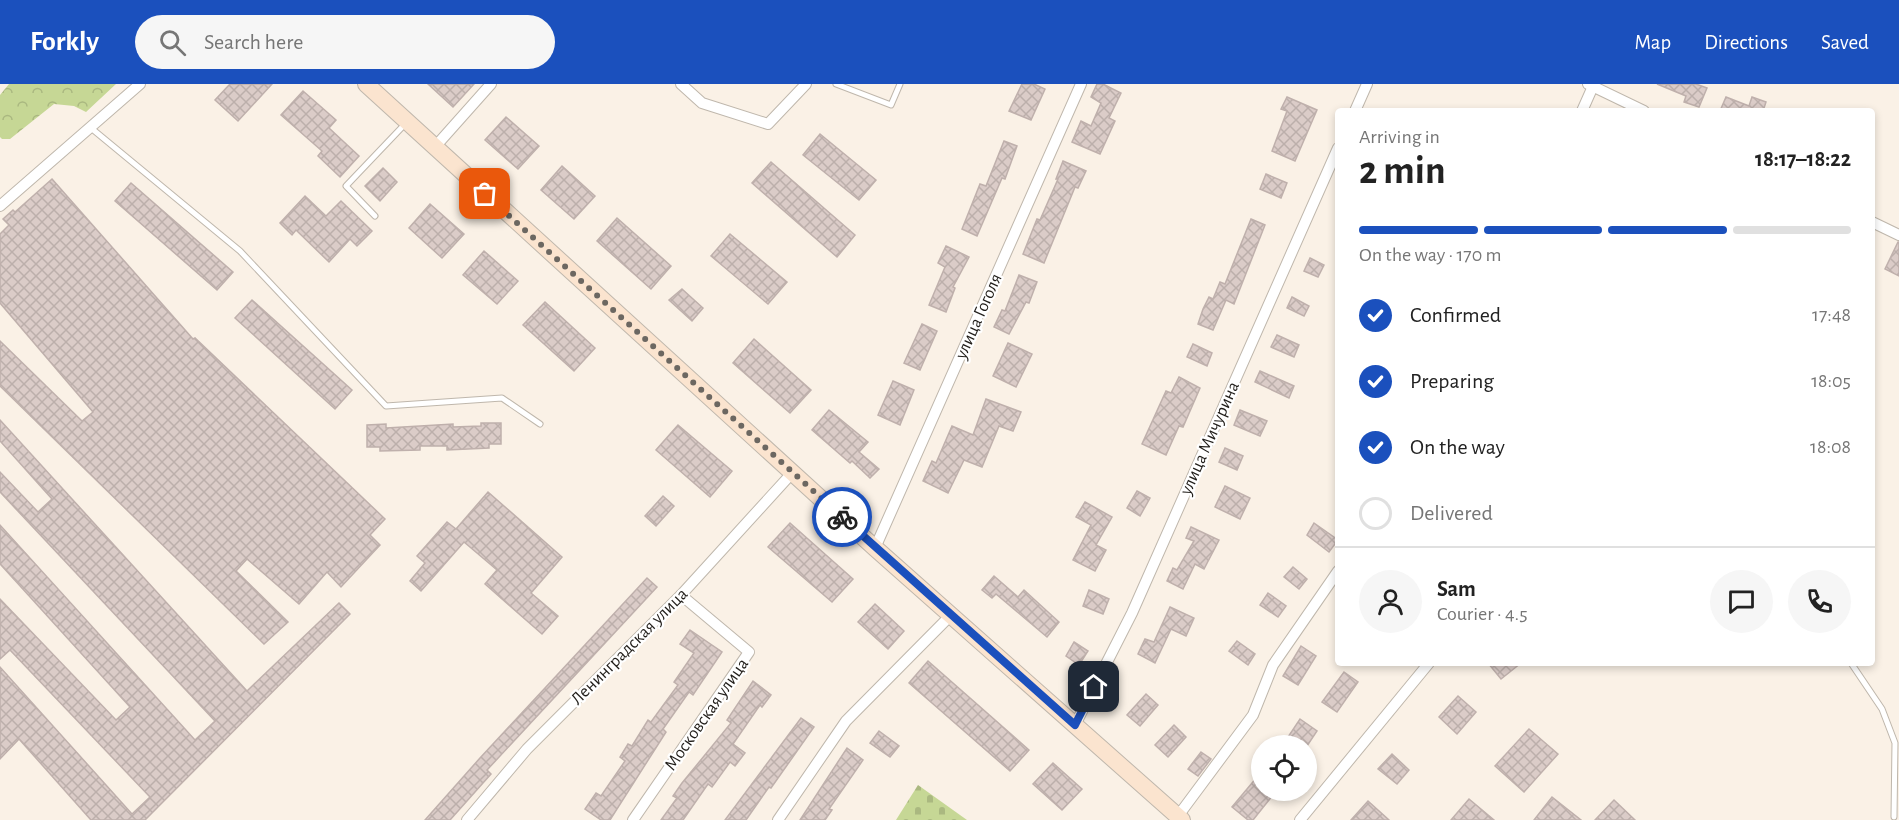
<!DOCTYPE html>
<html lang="en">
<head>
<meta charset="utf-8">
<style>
  body { margin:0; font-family:"Alegreya Sans",sans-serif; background:#f6f6f6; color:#222; height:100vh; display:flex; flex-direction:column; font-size:22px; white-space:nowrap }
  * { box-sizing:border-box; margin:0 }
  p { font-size:20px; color:#767676 }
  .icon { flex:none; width:33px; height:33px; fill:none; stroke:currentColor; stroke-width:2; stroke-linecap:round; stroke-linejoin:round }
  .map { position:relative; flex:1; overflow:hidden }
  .sheet { position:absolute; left:1335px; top:24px; width:540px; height:558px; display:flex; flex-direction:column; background:#fff; border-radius:6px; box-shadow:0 3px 9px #0003 }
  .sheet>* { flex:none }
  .controls { position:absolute; left:1251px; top:651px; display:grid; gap:12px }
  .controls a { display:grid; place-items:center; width:66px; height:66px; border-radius:50%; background:#fff; box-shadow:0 3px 9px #0003; font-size:30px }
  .pin { position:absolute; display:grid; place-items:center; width:51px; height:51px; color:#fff; margin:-26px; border-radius:12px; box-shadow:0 3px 9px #0006 }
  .courier { position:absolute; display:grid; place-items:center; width:60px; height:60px; margin:-30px; border:4px solid #1b50bd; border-radius:50%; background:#fff; color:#222; box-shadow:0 2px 8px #0007 }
  .head em { font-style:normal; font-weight:700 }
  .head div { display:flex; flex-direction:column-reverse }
  .head { display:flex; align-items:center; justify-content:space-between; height:102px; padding:0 24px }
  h1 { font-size:39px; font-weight:700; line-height:45px }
  .bar { display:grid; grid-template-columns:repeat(4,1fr); gap:9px 6px; align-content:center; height:72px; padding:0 24px }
  .bar i { height:8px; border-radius:4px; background:#e0e0e0 }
  .bar .selected { background:#1b50bd }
  .bar p { grid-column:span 4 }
  .line { display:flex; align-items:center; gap:15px; padding:0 24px; border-top:2px solid #e0e0e0 }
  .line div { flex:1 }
  .round { display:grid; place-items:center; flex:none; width:63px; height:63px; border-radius:32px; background:#f6f6f6 }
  ol { padding:0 24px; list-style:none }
  li { display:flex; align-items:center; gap:18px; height:66px }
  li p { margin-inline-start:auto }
  li .icon { padding:6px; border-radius:50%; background:#1b50bd; color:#fff; stroke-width:4 }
  li:last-child { color:#767676 }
  li i { width:33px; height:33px; border:3px solid #e0e0e0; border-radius:50% }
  header { display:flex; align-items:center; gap:36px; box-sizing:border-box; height:84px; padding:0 30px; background:#1b50bd; color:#fff }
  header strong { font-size:28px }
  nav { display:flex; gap:33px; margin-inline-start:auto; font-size:21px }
  .search { width:420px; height:54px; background:#f6f6f6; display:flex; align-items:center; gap:15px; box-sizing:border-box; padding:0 21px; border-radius:33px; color:#767676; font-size:22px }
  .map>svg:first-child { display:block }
  .forest { fill:url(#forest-crowns) }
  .cemetery { fill:url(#cemetery-stones) }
  .building { fill:url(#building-cross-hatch); stroke:#bfb0ac; stroke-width:1.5 }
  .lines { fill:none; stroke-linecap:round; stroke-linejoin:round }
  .lane-casing { stroke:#bfb7ac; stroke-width:7 }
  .street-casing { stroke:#bfb7ac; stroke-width:12 }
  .secondary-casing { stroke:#bfb7ac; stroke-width:18 }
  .lane { stroke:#fff; stroke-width:5 }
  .street { stroke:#fff; stroke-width:10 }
  .secondary { stroke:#fbe4cf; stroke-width:16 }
  .done { stroke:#6c6761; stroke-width:6; stroke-dasharray:0 10.8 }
  .route { stroke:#1b50bd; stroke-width:8 }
  .labels { text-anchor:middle; stroke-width:4.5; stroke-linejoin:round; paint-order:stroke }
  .street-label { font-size:18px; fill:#201d19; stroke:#fff }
</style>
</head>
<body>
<header>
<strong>Forkly</strong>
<div class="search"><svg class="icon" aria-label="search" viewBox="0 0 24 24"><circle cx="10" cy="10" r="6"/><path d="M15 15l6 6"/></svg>Search here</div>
<nav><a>Map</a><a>Directions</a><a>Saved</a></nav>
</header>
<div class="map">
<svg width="1899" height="736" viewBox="0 0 1899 736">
  <defs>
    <pattern id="forest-crowns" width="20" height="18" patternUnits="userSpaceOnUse" patternTransform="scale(1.5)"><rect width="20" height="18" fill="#c6d795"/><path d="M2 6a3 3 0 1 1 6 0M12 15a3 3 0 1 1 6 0" fill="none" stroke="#aab880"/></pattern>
    <pattern id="cemetery-stones" width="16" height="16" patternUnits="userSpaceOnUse" patternTransform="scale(1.5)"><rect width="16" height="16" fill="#c6d795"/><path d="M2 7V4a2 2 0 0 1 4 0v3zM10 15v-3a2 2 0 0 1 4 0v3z" fill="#aab880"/></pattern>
    <pattern id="building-cross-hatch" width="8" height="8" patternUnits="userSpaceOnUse" patternTransform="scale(1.5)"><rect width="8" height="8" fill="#dbccc8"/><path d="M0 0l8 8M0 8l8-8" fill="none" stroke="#bcafab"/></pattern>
  </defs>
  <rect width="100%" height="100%" fill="#faf1e6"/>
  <polygon class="forest" points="9,0 116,0 86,28 74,22 54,20 10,55 2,55 0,53 0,11"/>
  <polygon class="cemetery" points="918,701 967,736 896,736"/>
  <g class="building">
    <polygon points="230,0 272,0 238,37 215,16"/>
    <polygon points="428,0 474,0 453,23"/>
    <polygon points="1022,0 1034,0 1045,5 1031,36 1009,27"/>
    <polygon points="1097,0 1103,0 1121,9 1109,34 1115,37 1100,70 1072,58 1081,37 1091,42 1101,19 1091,13"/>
    <polygon points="1657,0 1696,0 1707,4 1699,23 1684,18 1686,12"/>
    <polygon points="303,7 336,36 329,44 359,72 340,93 318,72 322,67 281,31"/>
    <polygon points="1287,13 1317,26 1295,77 1272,67 1287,27 1281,25"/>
    <polygon points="1726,13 1749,22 1752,13 1766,18 1763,27 1720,27"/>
    <polygon points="506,33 539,62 518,85 485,56"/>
    <polygon points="820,50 876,96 859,116 803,71"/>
    <polygon points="1004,57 1017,62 1005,95 1002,94 977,152 962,145 980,100 986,102"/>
    <polygon points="1063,77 1086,87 1078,104 1075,103 1044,179 1023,170 1037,135 1040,136 1058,95 1056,95"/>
    <polygon points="771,78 855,151 837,173 752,99"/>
    <polygon points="562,82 595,112 574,135 541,106"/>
    <polygon points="383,84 397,98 380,117 365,102"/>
    <polygon points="1266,90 1287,99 1281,114 1260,105"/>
    <polygon points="52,95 193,255 195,254 385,435 370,451 380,461 341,503 327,488 299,520 247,475 236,487 288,538 264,560 0,302 0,257 82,337 93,328 0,219 0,150 9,141 3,135 13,126 15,128"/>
    <polygon points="131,99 233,188 217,206 115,117"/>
    <polygon points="305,112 326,132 341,117 372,147 357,162 350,155 329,178 296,146 292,151 280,139"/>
    <polygon points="430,120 464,150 442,174 409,144"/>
    <polygon points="617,134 671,182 651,205 597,157"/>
    <polygon points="1251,135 1265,141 1234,220 1226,216 1213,246 1198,240 1203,225 1209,213 1213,215 1220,198 1225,200"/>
    <polygon points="730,150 787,198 768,220 711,172"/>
    <polygon points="1898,158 1899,158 1899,192 1885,185"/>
    <polygon points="946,162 969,173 953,203 955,204 946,228 929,221 945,183 938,179"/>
    <polygon points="484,167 518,197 497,220 463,191"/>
    <polygon points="1310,174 1324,181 1318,193 1304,187"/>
    <polygon points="1019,191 1037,198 1029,219 1026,218 1009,250 994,243 1002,226 1005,227"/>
    <polygon points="682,205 703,224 692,237 669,216"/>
    <polygon points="1292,213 1309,222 1304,232 1287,224"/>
    <polygon points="252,216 352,306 335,325 235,234"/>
    <polygon points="545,218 595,264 574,287 523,241"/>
    <polygon points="922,240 937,247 920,286 904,279"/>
    <polygon points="1277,251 1299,261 1294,273 1271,263"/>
    <polygon points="754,255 811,306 790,329 733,279"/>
    <polygon points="1008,259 1032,270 1016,303 993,292"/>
    <polygon points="1193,260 1212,269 1207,282 1187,273"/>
    <polygon points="1260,287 1294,302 1289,314 1255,298"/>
    <polygon points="1179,293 1200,304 1183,343 1179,342 1166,371 1142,360 1166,307 1171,309"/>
    <polygon points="893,297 914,306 900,341 878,331"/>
    <polygon points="986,315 1021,328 1013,347 999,342 982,383 964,376 948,409 923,397 932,377 936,379 952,342 973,351"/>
    <polygon points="829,326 868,358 859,368 879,385 870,394 852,377 850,379 812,346"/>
    <polygon points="1240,326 1267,337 1260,352 1234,341"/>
    <polygon points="0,336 247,607 339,519 350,530 145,736 91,736 19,655 0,675 0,583 132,730 150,713 10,566 0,575 0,515 116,636 130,623 0,480 0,441 195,656 215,637 0,408 0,388 38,428 52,415 0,357"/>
    <polygon points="481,339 501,339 501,360 489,360 489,364 447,366 447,362 420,362 420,366 380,367 380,363 367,363 367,341 386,340 386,344 453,340 453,343 481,342"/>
    <polygon points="678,341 732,387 710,413 656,366"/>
    <polygon points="1225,364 1243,372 1237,386 1219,378"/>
    <polygon points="1225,402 1250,414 1240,435 1215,423"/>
    <polygon points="1137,407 1150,414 1140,432 1127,424"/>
    <polygon points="488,408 562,473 531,509 558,532 542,550 485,500 497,486 464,458 421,507 410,497 425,479 417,472 447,438 456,445"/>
    <polygon points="663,412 674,422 656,442 645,432"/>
    <polygon points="1085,418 1112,433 1096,461 1106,466 1095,487 1073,476 1091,441 1076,433"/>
    <polygon points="790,439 853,495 832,518 768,463"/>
    <polygon points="1314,439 1338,456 1329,468 1307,451"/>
    <polygon points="1191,443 1219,456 1204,485 1195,480 1183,505 1167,497 1173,484 1177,486 1194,457 1186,454"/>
    <polygon points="1293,483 1307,495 1299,505 1284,493"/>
    <polygon points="994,492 1018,513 1024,506 1059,538 1047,553 996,510 992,514 982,506"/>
    <polygon points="647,494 657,503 487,686 491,690 450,736 425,736 480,674"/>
    <polygon points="1089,506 1109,515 1103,530 1083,522"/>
    <polygon points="1268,509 1286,522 1278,533 1260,521"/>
    <polygon points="875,520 904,547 888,565 858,538"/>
    <polygon points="1170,523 1194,534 1186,552 1171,545 1155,579 1138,570 1145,555 1154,558"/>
    <polygon points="690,546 722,568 693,611 689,608 663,645 666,648 610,736 601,736 585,725 596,709 601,712 625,677 620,673 628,660 632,662 648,636 651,638 678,601 674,598 694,569 680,560"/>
    <polygon points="1237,557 1255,570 1248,581 1229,567"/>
    <polygon points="1074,558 1088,567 1079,581 1066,572"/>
    <polygon points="1301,562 1316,572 1298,601 1283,592"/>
    <polygon points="928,577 1029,666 1010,687 909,599"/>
    <polygon points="1488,579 1521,579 1501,595"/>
    <polygon points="1344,588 1358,598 1337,628 1322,618"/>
    <polygon points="753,597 771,611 762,623 760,621 733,660 745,669 735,682 730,678 712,703 708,700 683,736 661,736 677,714 673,712 682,699 731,639 727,636"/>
    <polygon points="1146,610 1158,621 1140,642 1127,631"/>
    <polygon points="1458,612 1476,628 1457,650 1439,633"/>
    <polygon points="801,634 814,643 771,704 769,703 746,736 725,736"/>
    <polygon points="1300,635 1317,647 1307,662 1282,662"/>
    <polygon points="1174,641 1186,653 1168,673 1155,661"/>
    <polygon points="1529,645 1558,670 1524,708 1495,682"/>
    <polygon points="879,647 899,662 890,673 870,659"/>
    <polygon points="847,664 863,676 829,725 832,726 825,736 800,736"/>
    <polygon points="1201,668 1211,675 1198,692 1188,685"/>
    <polygon points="1392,670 1409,686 1397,700 1378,685"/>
    <polygon points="1053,679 1082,705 1062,726 1033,700"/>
    <polygon points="1262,687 1262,706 1277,706 1253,736 1248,736 1232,723"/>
    <polygon points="1552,713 1581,736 1534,736"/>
    <polygon points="1469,715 1494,736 1451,736"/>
    <polygon points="1614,716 1635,736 1595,736"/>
    <polygon points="1368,717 1389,736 1351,736"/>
  </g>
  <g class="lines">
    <defs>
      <g id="lane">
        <polyline points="836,0 891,21 900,0"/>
        <polyline points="91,44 240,167 386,322 502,314 540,340"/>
        <polyline points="375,132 346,102 406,39"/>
        <polyline points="1851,579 1882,625 1895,659 1894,733"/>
      </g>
      <g id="street">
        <polyline points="681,0 702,19 768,40 806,0"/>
        <polyline points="1588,0 1644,27"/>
        <polyline points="1355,27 1367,0"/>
        <polyline points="1582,27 1594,0"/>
        <polyline points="434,64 491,0"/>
        <polyline points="0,122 140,0"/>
        <polyline points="1872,138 1899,151"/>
        <polyline points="875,464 1081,0"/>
        <polyline points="1075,641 1132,529 1338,64"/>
        <polyline points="1178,732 1253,631 1273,581 1338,487"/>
        <polyline points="467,736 527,665 681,511 793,388"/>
        <polyline points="633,736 749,568 681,511"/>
        <polyline points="778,736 846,637 951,531"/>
        <polyline points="1300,736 1429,579"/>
      </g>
      <polyline id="secondary" points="366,0 875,464 1182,736"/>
    </defs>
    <use href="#lane" class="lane-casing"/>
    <use href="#street" class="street-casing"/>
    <use href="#secondary" class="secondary-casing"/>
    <use href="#lane" class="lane"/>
    <use href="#street" class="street"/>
    <use href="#secondary" class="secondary"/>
  </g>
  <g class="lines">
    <polyline class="done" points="485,110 842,433"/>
    <polyline class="route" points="842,433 1075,641 1094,603"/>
  </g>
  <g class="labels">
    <g class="street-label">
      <text transform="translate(978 232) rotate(-66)" y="6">улица Гоголя</text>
      <text transform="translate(1209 354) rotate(-66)" y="6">улица Мичурина</text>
      <text transform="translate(629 562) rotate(-45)" y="6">Ленинградская улица</text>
      <text transform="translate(706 630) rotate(-55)" y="6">Московская улица</text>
    </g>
  </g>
</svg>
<div class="controls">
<a><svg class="icon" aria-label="locate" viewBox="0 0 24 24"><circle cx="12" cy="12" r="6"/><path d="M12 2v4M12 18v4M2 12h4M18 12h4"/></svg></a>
</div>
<div class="pin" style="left:485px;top:110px;background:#ea580c"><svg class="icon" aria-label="bag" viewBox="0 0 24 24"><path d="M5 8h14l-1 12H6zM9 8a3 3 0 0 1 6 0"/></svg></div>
<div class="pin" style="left:1094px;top:603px;background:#1f2937"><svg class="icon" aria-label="home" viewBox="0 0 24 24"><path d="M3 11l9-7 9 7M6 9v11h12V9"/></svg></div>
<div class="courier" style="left:842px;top:433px"><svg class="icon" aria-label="bike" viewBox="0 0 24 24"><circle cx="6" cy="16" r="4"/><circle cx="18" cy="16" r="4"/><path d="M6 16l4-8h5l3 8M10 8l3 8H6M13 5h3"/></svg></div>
<section class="sheet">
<div class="head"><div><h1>2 min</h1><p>Arriving in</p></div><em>18:17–18:22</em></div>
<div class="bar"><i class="selected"></i><i class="selected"></i><i class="selected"></i><i></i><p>On the way · 170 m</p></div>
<ol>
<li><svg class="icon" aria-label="check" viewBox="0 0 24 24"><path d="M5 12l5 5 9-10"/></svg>Confirmed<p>17:48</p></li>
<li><svg class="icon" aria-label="check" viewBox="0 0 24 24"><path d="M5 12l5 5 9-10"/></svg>Preparing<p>18:05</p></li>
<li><svg class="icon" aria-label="check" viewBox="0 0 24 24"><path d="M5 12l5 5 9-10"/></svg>On the way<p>18:08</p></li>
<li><i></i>Delivered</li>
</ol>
<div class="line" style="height:108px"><a class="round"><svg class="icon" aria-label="person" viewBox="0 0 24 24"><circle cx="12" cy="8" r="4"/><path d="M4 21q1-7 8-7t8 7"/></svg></a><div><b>Sam</b><p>Courier · 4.5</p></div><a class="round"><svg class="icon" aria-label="chat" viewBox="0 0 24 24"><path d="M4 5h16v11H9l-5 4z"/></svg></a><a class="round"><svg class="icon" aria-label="phone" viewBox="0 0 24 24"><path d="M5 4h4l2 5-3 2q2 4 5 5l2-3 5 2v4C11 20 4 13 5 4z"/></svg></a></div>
</section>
</div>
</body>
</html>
